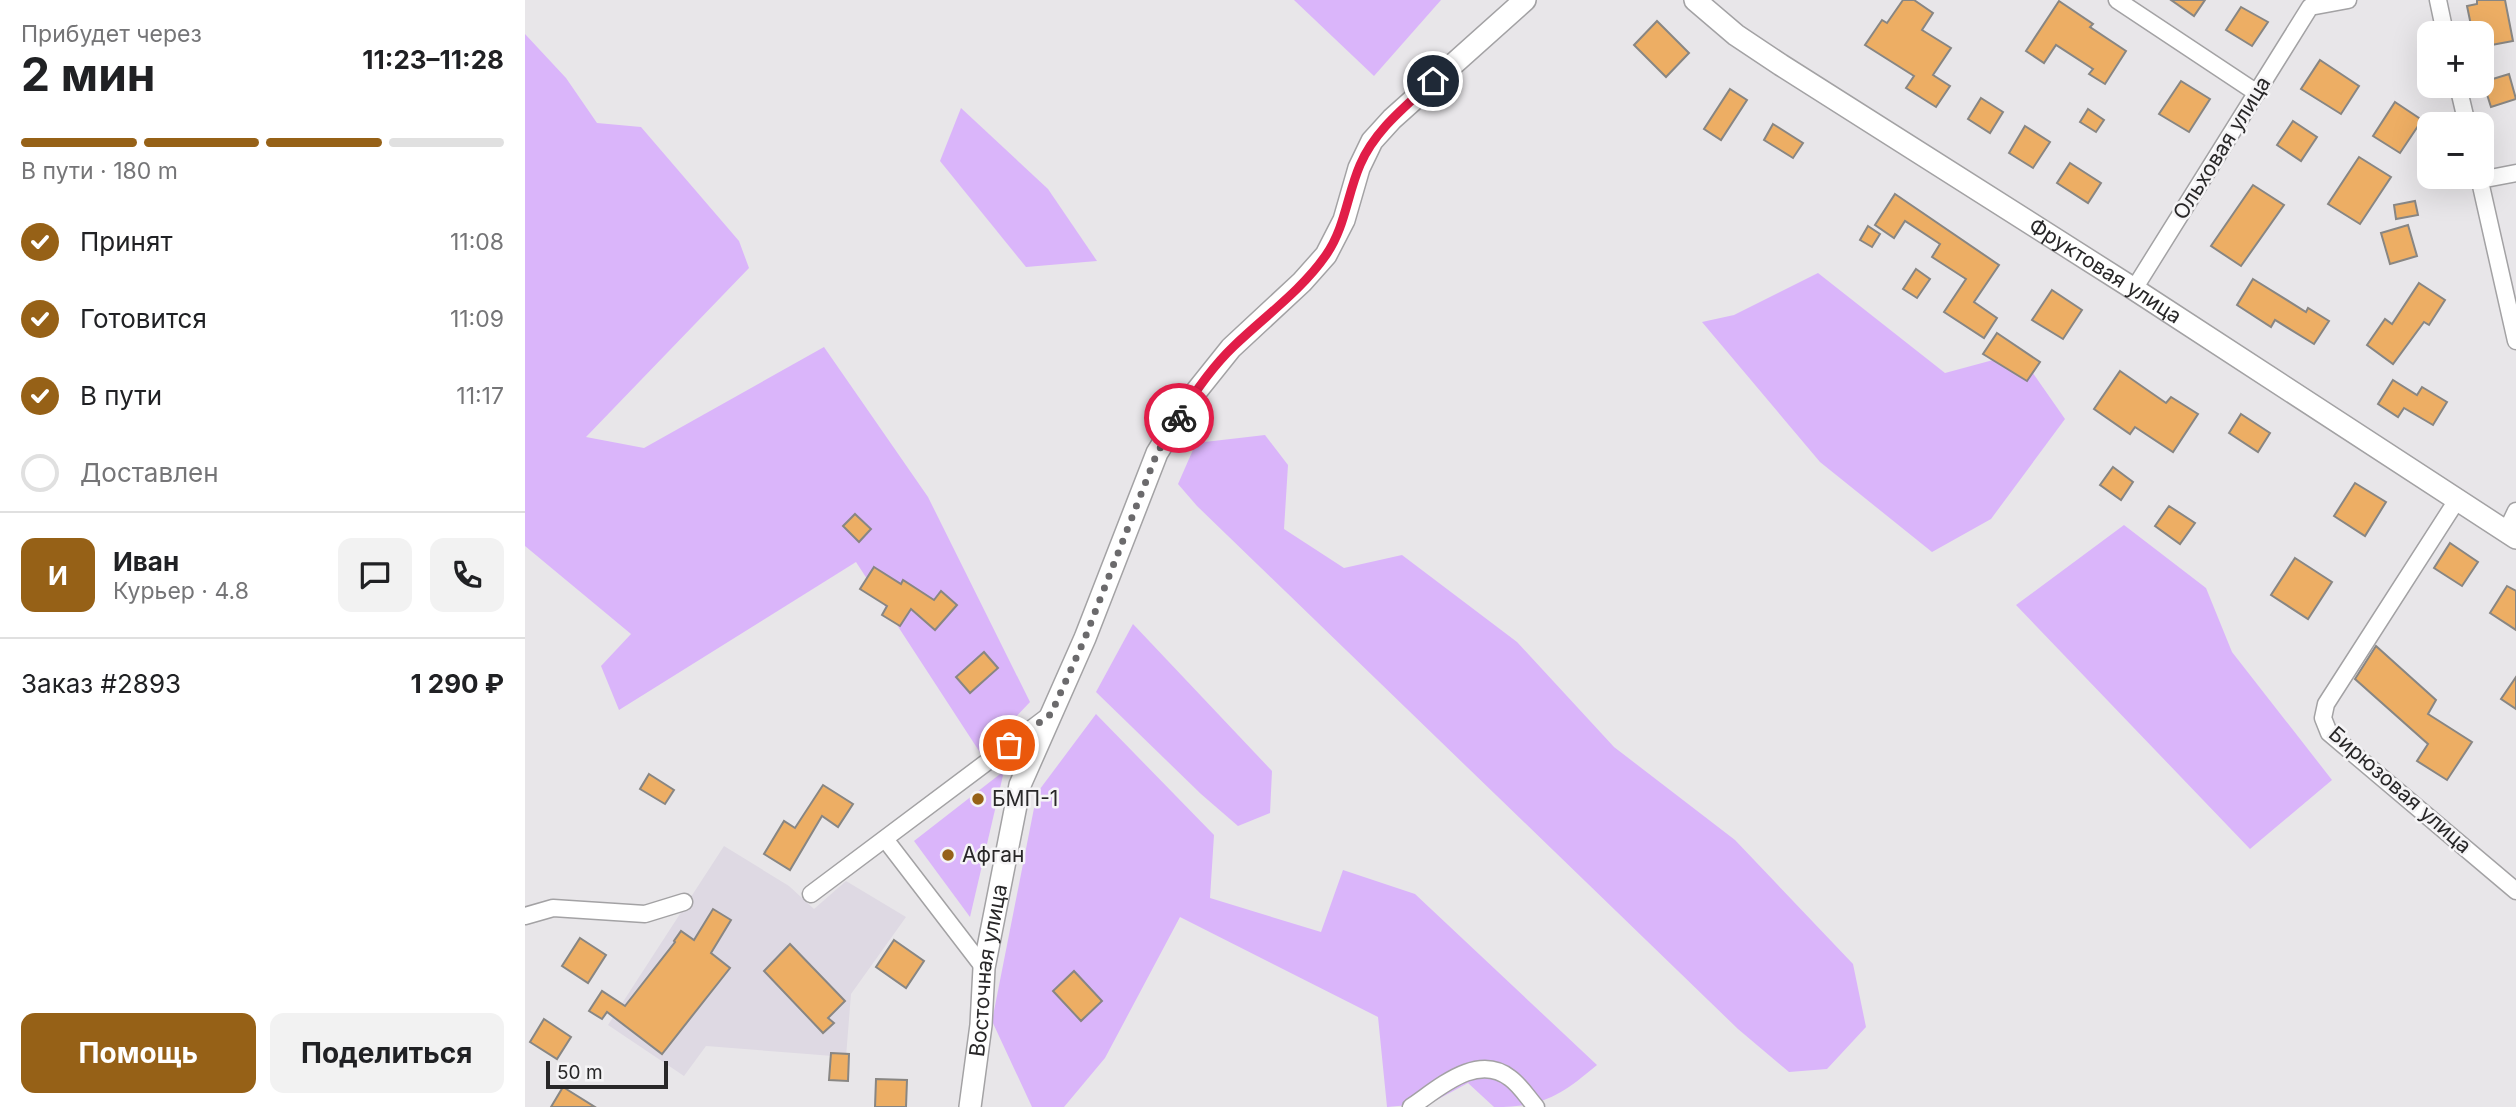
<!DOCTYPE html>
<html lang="ru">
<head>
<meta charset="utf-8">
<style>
  body { margin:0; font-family:Inter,sans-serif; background:#f2f2f2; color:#202124; height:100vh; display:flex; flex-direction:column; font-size:26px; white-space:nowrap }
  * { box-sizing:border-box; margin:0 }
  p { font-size:23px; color:#757577 }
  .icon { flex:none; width:38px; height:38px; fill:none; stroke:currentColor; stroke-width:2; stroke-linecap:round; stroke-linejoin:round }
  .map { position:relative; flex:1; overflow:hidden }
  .details { display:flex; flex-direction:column; background:#fff; width:525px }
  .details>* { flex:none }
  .buttons { position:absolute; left:1892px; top:21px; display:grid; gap:14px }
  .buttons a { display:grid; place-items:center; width:77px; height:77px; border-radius:14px; background:#fff; box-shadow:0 7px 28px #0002; font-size:35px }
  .scale { position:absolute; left:21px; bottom:18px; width:122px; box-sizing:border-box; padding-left:7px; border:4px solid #282728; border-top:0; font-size:19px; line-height:24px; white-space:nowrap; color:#282728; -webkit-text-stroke:5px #f5f4f6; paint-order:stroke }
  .pin { position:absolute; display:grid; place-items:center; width:60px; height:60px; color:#fff; margin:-30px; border:4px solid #fff; border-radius:50%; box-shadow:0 2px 7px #0007 }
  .courier { position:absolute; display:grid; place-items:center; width:70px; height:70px; margin:-35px; border:5px solid #e11d48; border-radius:50%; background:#fff; color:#222; box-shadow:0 2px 9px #0007 }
  .overview em { font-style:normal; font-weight:700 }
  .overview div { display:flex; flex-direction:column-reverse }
  .overview { display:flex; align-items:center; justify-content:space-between; height:119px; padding:0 21px }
  h1 { font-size:46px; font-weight:700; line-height:52px }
  .bar { display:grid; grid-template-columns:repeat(4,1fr); gap:10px 7px; align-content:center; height:84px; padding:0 21px }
  .bar i { height:9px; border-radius:5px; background:#e0e0e0 }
  .bar .current { background:#966117 }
  .bar p { grid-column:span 4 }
  .line { display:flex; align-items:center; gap:18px; padding:0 21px; border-top:2px solid #e0e0e0 }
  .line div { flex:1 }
  .round { display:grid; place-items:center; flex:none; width:74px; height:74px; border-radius:14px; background:#f2f2f2 }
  ol { padding:0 21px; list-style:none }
  li { display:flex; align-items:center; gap:21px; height:77px }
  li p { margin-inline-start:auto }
  li .icon { padding:7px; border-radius:50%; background:#966117; color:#fff; stroke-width:4 }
  li:last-child { color:#757577 }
  li i { width:38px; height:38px; border:4px solid #e0e0e0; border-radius:50% }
  .action { display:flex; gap:14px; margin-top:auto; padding:14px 21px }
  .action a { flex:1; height:80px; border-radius:14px; background:#966117; color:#fff; font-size:28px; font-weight:700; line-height:80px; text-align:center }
  .action a+a { background:#f2f2f2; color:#202124 }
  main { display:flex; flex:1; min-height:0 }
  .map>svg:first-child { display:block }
  .built { fill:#ded9e3 }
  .green { fill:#dab5fa }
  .building { fill:#edae64; stroke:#888683; stroke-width:2 }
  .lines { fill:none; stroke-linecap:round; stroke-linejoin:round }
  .street-casing { stroke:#a3a2a4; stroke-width:19 }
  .secondary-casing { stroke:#a3a2a4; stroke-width:24 }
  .street { stroke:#fff; stroke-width:16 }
  .secondary { stroke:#fff; stroke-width:21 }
  .done { stroke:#6b6a6c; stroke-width:7; stroke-dasharray:0 12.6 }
  .route { stroke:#e11d48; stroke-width:9 }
  .poi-dot { fill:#966117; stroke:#f5f4f6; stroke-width:2.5 }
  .labels { text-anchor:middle; stroke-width:5; stroke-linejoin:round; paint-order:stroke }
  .street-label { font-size:21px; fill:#282728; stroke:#f5f4f6 }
  .poi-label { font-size:21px; fill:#282728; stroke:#f5f4f6; text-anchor:start }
</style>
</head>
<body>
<main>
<section class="details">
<div class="overview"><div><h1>2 мин</h1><p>Прибудет через</p></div><em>11:23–11:28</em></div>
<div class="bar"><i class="current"></i><i class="current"></i><i class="current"></i><i></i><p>В пути · 180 m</p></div>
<ol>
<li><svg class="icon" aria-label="check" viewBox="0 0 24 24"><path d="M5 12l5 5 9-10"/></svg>Принят<p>11:08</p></li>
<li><svg class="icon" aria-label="check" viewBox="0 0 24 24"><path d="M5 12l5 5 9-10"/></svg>Готовится<p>11:09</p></li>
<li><svg class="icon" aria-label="check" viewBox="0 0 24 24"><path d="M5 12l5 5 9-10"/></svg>В пути<p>11:17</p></li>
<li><i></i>Доставлен</li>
</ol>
<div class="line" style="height:126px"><b class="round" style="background:#966117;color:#fff">И</b><div><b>Иван</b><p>Курьер · 4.8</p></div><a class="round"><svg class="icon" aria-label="chat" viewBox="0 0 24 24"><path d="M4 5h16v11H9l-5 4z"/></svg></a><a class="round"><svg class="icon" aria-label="phone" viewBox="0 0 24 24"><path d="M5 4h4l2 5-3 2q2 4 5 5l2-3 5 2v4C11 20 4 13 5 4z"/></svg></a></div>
<div class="line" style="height:91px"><div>Заказ #2893</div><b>1 290 ₽</b></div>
<div class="action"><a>Помощь</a><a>Поделиться</a></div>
</section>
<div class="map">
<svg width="1991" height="1107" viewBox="0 0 1991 1107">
  <rect width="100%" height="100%" fill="#e8e6e9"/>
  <polygon class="built" points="199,846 264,886 289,909 321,881 381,917 326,994 321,1057 181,1046 159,1076 83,1025"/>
  <g class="green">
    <polygon points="769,0 916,0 849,76"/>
    <polygon points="0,34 41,78 72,123 116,127 214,241 224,268 61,437 119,448 299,347 403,497 505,702 456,754 331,562 94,710 76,666 106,634 0,546"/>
    <polygon points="436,108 523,189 572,261 501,267 415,161"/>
    <polygon points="1293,273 1420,373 1494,353 1540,419 1466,519 1407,552 1295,462 1177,322 1209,315"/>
    <polygon points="740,435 763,465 759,529 819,568 877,555 992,642 1089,747 1210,840 1328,964 1341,1027 1302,1069 1264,1072 1213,1029 672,506 653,484 671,443"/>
    <polygon points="1599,525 1681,588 1707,652 1807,780 1725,849 1491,605"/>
    <polygon points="608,624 747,771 745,813 713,826 676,794 571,692"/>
    <path d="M 571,714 L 689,835 L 685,898 L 796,932 L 818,870 L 890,894 L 1072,1065 C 1035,1096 1018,1107 969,1107 L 943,1083 L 906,1103 L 862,1107 L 853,1017 L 655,917 L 580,1058 L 539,1107 L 507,1107 L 467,1021 L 512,793 Z"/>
    <polygon points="479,771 445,917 389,841"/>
  </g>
  <g class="building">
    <polygon points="1378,0 1389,0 1408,13 1397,30 1426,48 1408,75 1425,86 1411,107 1381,88 1389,76 1340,45 1357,20 1362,23"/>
    <polygon points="1646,0 1680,0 1669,16"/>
    <polygon points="1952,0 1980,0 1988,41 1961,46 1957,28 1947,30 1942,6 1952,4"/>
    <polygon points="1534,1 1568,24 1565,27 1601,51 1580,84 1564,74 1568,69 1531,45 1519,63 1501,51"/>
    <polygon points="1716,7 1743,22 1727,46 1701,30"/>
    <polygon points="1132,21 1164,53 1141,77 1109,45"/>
    <polygon points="1795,60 1834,86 1816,114 1776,89"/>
    <polygon points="1984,74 1991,99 1966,107 1958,82"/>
    <polygon points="1656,81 1685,99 1664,132 1634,114"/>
    <polygon points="1205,89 1222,100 1196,140 1179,129"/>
    <polygon points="1456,98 1478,112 1465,133 1443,119"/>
    <polygon points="1870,102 1897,120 1875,153 1848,136"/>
    <polygon points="1563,109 1579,120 1571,132 1555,122"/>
    <polygon points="1768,121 1792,137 1776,161 1752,145"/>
    <polygon points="1248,124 1278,143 1268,158 1239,140"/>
    <polygon points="1500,126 1525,142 1508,168 1484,153"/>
    <polygon points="1834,157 1866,177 1835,224 1803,204"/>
    <polygon points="1545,163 1576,183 1563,203 1532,183"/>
    <polygon points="1728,185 1759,205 1716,266 1686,246"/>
    <polygon points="1370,194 1474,265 1449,302 1472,318 1459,338 1419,312 1441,279 1407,257 1415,244 1380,221 1369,238 1350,225"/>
    <polygon points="1890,201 1893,215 1871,219 1869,205"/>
    <polygon points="1883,225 1892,256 1865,264 1856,233"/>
    <polygon points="1343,226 1355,234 1347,247 1335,240"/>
    <polygon points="1391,269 1405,279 1392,298 1378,289"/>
    <polygon points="1728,279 1781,312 1783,308 1804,321 1789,344 1750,320 1746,327 1712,305"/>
    <polygon points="1894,283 1920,300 1904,325 1899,322 1868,364 1842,345 1860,319 1867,324"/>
    <polygon points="1527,290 1557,310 1538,339 1507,320"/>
    <polygon points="1472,333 1515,362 1502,381 1458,354"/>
    <polygon points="1595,371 1641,403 1646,397 1673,414 1648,452 1610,427 1605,434 1569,409"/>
    <polygon points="1868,380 1892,395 1897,387 1922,402 1908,425 1879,408 1873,417 1853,404"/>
    <polygon points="1716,414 1745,433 1733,452 1704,433"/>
    <polygon points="1588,467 1608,482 1596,500 1575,485"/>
    <polygon points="1830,483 1861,502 1840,536 1809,516"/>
    <polygon points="1644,506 1670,523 1655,544 1630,526"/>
    <polygon points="330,514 346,529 334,542 318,526"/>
    <polygon points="1925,543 1953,562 1937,586 1909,568"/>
    <polygon points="1770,558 1807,582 1783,619 1746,595"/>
    <polygon points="349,567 376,584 378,580 409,600 416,591 432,605 410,630 386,609 375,626 357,615 362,606 335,589"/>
    <polygon points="1982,586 1991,591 1991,630 1965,613"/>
    <polygon points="1851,646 1911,700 1903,714 1947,742 1922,780 1892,761 1903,744 1830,679"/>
    <polygon points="459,652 473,668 445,693 431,677"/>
    <polygon points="1991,677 1991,709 1976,699"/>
    <polygon points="124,774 149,790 140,804 115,789"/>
    <polygon points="298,785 328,804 313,827 297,816 265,870 239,854 259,821 270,828"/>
    <polygon points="188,909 206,920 186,953 205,968 137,1054 82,1012 77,1019 64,1011 77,991 100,1006 150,942 149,941 156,931 169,940"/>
    <polygon points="55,938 81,955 63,983 37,966"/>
    <polygon points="369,940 399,961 381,988 351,967"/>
    <polygon points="265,944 320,1001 303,1018 309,1023 298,1033 239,971"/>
    <polygon points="549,971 577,1001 556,1021 528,991"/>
    <polygon points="19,1019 46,1037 32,1059 5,1042"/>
    <polygon points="306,1053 324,1054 323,1081 304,1080"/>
    <polygon points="351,1079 382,1080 381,1107 350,1107"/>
    <polygon points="38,1087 70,1107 26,1107"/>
  </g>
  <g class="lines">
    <defs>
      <g id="street">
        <polyline points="1592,0 1732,93"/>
        <polyline points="1913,0 1920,33"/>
        <polyline points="1933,86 1942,124"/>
        <polyline points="1954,177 1991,341"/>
        <polyline points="1955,180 1991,173"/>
        <polyline points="1609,289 1785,7 1823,0"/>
        <polyline points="1932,500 1801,704 1798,718 1804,733 1991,891"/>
        <polyline points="1981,532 1991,511"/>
        <polyline points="360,839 459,968"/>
        <polyline points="286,894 526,714"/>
        <polyline points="0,916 28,908 120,914 159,902"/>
        <path d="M 886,1107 C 913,1089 952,1052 985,1078 C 995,1085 1003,1098 1011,1107"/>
      </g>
      <g id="secondary">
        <path id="s1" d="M 1170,0 L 1211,35 L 1256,65 L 1609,289 L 1991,538"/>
        <path id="s2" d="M 445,1107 L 456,1025 L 459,968 L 495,785 L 560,638 L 632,453 L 666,398 L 706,348 L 777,282 L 801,255 L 819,220 L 834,168 L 847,141 L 867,119 L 1000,0"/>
      </g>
    </defs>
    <use href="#street" class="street-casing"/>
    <use href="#secondary" class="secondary-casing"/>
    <use href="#street" class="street"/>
    <use href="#secondary" class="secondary"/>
  </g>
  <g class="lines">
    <polyline class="done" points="484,745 526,714 560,638 632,453 654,418"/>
    <path class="route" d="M 654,418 C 669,393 688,366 709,346 C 739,317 777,290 801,255 C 820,228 822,195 835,165 C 850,130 880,107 908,81"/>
  </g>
  <g class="poi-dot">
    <circle cx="453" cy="799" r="7"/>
    <circle cx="423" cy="855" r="7"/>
  </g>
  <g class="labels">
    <g class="street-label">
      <text transform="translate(1697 148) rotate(-58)" y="7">Ольховая улица</text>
      <text dy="7" stroke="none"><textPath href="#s1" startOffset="492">Фруктовая улица</textPath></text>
      <text transform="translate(1875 790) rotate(41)" y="7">Бирюзовая улица</text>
      <text dy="7" stroke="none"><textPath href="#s2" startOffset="138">Восточная улица</textPath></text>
    </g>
    <g class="poi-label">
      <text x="467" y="806">БМП-1</text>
      <text x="437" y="862">Афган</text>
    </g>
  </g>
</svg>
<div class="buttons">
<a>+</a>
<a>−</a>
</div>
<div class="scale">50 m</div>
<div class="pin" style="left:484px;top:745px;background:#ea580c"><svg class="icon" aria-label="bag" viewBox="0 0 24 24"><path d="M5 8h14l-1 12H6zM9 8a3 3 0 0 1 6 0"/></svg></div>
<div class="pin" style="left:908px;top:81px;background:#1f2937"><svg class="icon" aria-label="home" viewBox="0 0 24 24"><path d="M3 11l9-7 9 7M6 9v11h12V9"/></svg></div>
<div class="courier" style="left:654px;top:418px"><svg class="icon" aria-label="bike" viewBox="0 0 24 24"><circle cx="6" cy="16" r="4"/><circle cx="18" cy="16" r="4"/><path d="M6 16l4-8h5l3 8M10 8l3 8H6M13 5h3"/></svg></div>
</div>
</main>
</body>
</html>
